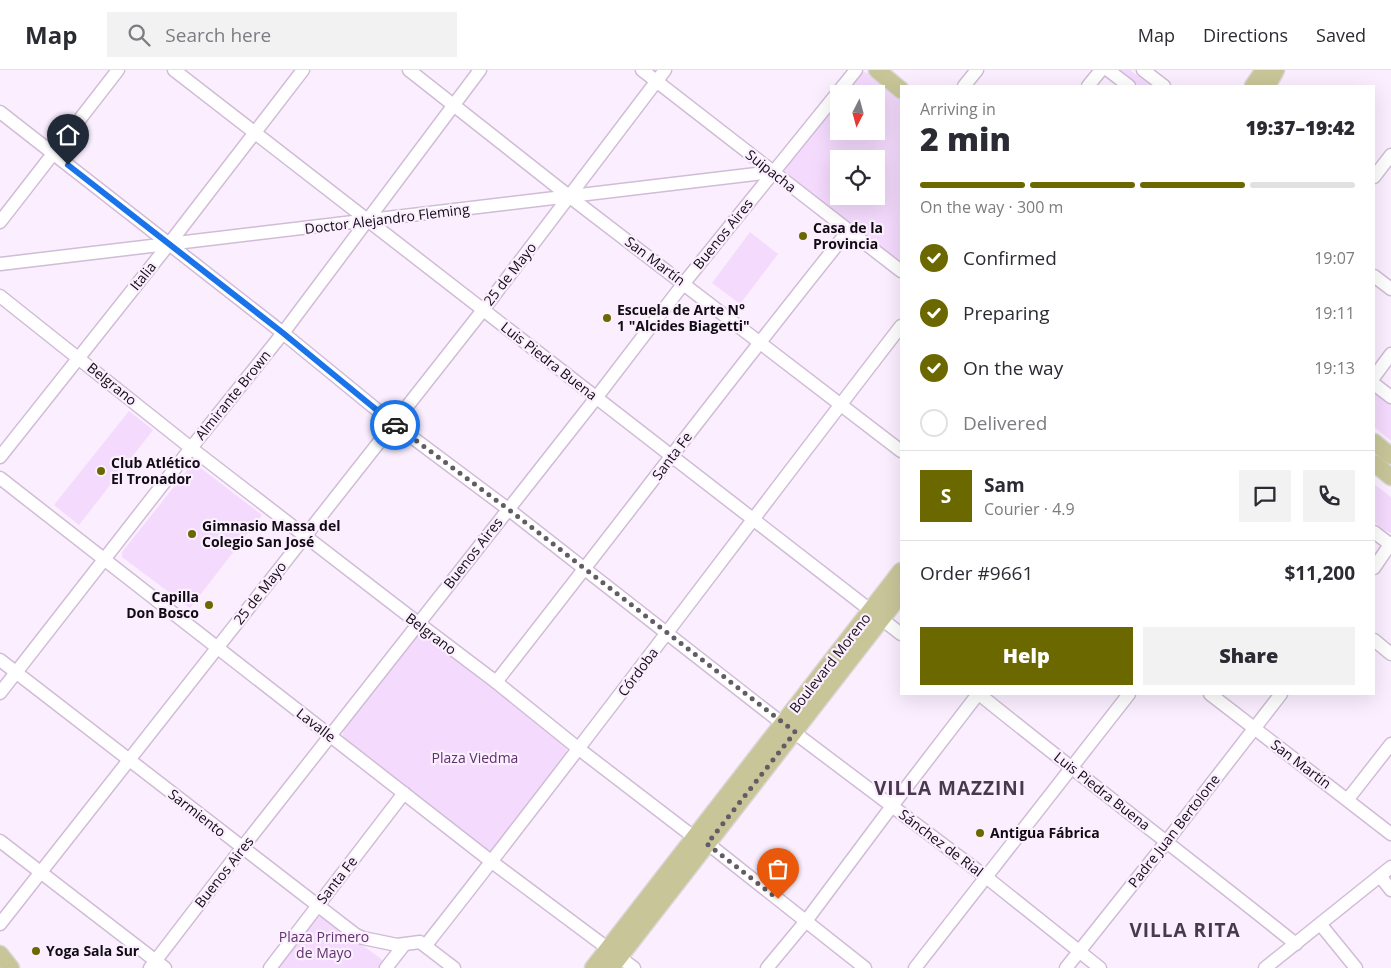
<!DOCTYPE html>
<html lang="en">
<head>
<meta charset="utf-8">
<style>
  body { margin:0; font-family:"Open Sans",sans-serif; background:#f2f2f3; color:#2b2b33; height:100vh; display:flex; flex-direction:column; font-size:19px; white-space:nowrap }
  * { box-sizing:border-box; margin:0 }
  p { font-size:16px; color:#7c7c81 }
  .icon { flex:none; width:28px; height:28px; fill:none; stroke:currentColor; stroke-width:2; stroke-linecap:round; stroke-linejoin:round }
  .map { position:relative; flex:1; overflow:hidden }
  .details { position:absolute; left:900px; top:15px; width:475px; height:610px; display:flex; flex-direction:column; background:#fff; border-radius:0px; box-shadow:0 5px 20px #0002 }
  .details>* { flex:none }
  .needle { width:32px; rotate:186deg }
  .fabs { position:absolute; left:830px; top:15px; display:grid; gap:10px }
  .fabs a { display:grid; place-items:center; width:55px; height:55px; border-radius:0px; background:#fff; box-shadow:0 5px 20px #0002; font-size:25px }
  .pin { position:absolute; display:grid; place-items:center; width:42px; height:42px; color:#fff; margin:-51px -21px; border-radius:50% 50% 50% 0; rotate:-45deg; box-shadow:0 0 5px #0007 }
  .pin .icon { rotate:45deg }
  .courier { position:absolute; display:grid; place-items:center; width:50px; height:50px; margin:-25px; border:4px solid #1a73e8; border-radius:50%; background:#fff; color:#222; box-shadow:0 1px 6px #0007 }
  .head em { font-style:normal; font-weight:800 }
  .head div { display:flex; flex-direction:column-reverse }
  .head { display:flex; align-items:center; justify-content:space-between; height:85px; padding:0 20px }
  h1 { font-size:32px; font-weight:800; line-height:38px }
  .bar { display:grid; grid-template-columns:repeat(4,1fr); gap:8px 5px; align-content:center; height:60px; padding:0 20px }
  .bar i { height:6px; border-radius:4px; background:#e1e1e2 }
  .bar .current { background:#6b6800 }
  .bar p { grid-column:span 4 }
  .line { display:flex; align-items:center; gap:12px; padding:0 20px; border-top:1px solid #e1e1e2 }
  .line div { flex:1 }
  .round { display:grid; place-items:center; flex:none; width:52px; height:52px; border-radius:0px; background:#f2f2f3 }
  ol { padding:0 20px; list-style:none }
  li { display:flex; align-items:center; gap:15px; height:55px }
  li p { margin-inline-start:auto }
  li .icon { padding:5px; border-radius:50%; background:#6b6800; color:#fff; stroke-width:4 }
  li:last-child { color:#7c7c81 }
  li i { width:28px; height:28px; border:2px solid #e1e1e2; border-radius:50% }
  .cta { display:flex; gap:10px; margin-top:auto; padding:10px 20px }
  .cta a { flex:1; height:58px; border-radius:0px; background:#6b6800; color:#fff; font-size:20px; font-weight:800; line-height:58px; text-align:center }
  .cta a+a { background:#f2f2f3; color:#2b2b33 }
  header { display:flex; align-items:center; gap:30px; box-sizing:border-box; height:70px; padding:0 25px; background:#fff; border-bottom:1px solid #e1e1e2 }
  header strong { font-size:24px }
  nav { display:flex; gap:28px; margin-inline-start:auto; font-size:18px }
  .search { width:350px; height:45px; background:#f2f2f3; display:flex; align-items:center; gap:12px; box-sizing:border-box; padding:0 18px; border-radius:0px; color:#7c7c81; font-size:19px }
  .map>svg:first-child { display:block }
  .green { fill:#f4dafd; fill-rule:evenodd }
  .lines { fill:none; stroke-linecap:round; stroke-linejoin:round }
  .minor-casing { stroke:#d0bcd6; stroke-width:15 }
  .major-casing { stroke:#d9d8d9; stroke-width:19 }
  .minor { stroke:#fff; stroke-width:12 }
  .major { stroke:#c8c698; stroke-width:16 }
  .done { stroke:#635b66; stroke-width:5; stroke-dasharray:0 9 }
  .route { stroke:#1a73e8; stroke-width:6 }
  .poi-dot { fill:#6b6800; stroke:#fbefff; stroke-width:2 }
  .labels { text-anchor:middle; stroke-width:4.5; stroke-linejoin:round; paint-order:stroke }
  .street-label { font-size:14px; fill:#110b13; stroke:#fbefff }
  .poi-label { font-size:14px; font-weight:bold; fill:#110b13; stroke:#fbefff; text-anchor:start }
  .park-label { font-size:14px; fill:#60306e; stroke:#fbefff }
  .district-label { font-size:19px; font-weight:bold; letter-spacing:1px; fill:#49394f; stroke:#fbefff }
</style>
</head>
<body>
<header>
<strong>Map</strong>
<div class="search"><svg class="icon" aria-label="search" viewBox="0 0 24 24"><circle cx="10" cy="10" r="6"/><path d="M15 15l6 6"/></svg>Search here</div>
<nav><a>Map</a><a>Directions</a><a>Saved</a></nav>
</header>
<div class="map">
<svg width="1391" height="898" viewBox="0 0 1391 898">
  <rect width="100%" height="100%" fill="#fbefff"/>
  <g class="green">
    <polygon points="1115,0 1130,0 1151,16 1135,16"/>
    <path d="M 864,2 L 871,4 L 901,28 L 901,195 L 788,104 L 785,100 L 785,96 L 839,30 L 839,61 L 876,61 L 876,24 L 843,24 L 858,5 ZM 839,89 L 876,89 L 876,126 L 839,126 Z"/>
    <polygon points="750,162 778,184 740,234 712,213"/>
    <polygon points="1374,320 1391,334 1391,371 1374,357"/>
    <polygon points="129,341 153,360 79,455 54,435"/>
    <polygon points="198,396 262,445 190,538 122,487 122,482 189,398"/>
    <polygon points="1374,414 1391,427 1391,463 1384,460 1374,452"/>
    <polygon points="422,565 567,676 566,685 493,781 485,780 345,670 343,666 344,658 414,568"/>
    <polygon points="319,847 325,848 380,888 383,891 380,898 276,898 314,849"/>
  </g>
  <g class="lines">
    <defs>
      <g id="minor">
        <polyline points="174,0 901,564"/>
        <polyline points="409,0 570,127 901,381"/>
        <polyline points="642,0 901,201"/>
        <polyline points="1108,0 1129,16"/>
        <polyline points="1143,0 1164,16"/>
        <polyline points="964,16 977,0"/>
        <polyline points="1088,16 1101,0"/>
        <polyline points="0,42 283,263 393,353 508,439 783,654 986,807 1100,898"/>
        <polyline points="1374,107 1391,85"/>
        <polyline points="0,152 118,0"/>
        <polyline points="0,194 773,102"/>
        <polyline points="1374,206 1391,219"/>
        <polyline points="0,226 191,378 418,553 496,612 579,679 695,768 707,773 865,898"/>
        <polyline points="1374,307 1391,284"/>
        <polyline points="1374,314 1391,327"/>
        <polyline points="0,387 169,174 303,0"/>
        <polyline points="0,408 492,792 634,898"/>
        <polyline points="1374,462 1391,475"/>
        <polyline points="1374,498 1391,473"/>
        <polyline points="1374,570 1391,584"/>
        <polyline points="0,590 356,865 363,868 397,875 420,872 454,898"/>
        <path d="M 496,612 C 614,462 729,309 849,160"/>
        <polyline points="0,623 191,378 283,263 480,0"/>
        <path d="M 979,624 C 1084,709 1191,790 1296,874"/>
        <polyline points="1210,624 1391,764"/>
        <polyline points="1348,729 1391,674"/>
        <polyline points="0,771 165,898"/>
        <polyline points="1380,806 1391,820"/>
        <polyline points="0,854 483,240 665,0"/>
        <polyline points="1321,855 1356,898"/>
        <path d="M 426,875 C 587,671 742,462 901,256"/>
        <polyline points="150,898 242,778 596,328 684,213 856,0"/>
        <polyline points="270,898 404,723"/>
        <polyline points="386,898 404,875"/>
        <polyline points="767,898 806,851 892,736 978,624"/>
        <polyline points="915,898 1129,624"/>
        <polyline points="1066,898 1167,771 1281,624"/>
        <polyline points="1265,898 1391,797"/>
      </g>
      <g id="major">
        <polyline points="877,0 901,20"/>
        <polyline points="1253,16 1264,0"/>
        <polyline points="1267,16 1276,0"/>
        <polyline points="1374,372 1391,386"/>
        <polyline points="1374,393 1391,407"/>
        <polyline points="0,884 11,898"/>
        <polyline points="593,898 901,501"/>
        <polyline points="611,898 901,524"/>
      </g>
    </defs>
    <use href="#minor" class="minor-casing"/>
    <use href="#major" class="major-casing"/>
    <use href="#minor" class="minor"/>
    <use href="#major" class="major"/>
  </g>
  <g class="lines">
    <polyline class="done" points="395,355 508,439 795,662 707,774 778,829"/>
    <polyline class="route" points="68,95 283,263 395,355"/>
  </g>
  <g class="poi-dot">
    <circle cx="803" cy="166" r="5"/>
    <circle cx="607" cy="248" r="5"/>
    <circle cx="101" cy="401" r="5"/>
    <circle cx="192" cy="464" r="5"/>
    <circle cx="209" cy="535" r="5"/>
    <circle cx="980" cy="763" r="5"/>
    <circle cx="36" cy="881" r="5"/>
  </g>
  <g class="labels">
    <g class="street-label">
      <text transform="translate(771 101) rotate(38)" y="5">Suipacha</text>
      <text transform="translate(387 149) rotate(-7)" y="5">Doctor Alejandro Fleming</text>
      <text transform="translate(723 164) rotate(-51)" y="5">Buenos Aires</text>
      <text transform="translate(655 191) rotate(37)" y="5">San Martín</text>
      <text transform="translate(510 204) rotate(-52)" y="5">25 de Mayo</text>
      <text transform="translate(143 206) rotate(-51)" y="5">Italia</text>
      <text transform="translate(549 291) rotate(38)" y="5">Luis Piedra Buena</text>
      <text transform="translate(112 314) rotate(39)" y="5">Belgrano</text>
      <text transform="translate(233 325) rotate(-51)" y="5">Almirante Brown</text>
      <text transform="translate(672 386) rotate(-53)" y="5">Santa Fe</text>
      <text transform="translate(473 483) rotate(-52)" y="5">Buenos Aires</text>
      <text transform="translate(260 523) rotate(-52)" y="5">25 de Mayo</text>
      <text transform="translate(431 564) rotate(37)" y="5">Belgrano</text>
      <text transform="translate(830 593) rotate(-52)" y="5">Boulevard Moreno</text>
      <text transform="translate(638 602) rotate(-53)" y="5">Córdoba</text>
      <text transform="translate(316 655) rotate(38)" y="5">Lavalle</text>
      <text transform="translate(1301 694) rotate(37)" y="5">San Martín</text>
      <text transform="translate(1102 721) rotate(38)" y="5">Luis Piedra Buena</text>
      <text transform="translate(197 743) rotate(38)" y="5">Sarmiento</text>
      <text transform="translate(1174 761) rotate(-52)" y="5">Padre Juan Bertolone</text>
      <text transform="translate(941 773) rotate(37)" y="5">Sánchez de Rial</text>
      <text transform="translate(224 802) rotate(-52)" y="5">Buenos Aires</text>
      <text transform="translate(337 810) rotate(-52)" y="5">Santa Fe</text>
    </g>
    <g class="poi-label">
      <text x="813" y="163">Casa de la<tspan x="813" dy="16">Provincia</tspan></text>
      <text x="617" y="245">Escuela de Arte N°<tspan x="617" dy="16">1 "Alcides Biagetti"</tspan></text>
      <text x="111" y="398">Club Atlético<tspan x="111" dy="16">El Tronador</tspan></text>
      <text x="202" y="461">Gimnasio Massa del<tspan x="202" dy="16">Colegio San José</tspan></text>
      <text x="199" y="532" text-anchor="end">Capilla<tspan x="199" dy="16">Don Bosco</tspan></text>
      <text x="990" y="768">Antigua Fábrica</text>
      <text x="46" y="886">Yoga Sala Sur</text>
    </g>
    <g class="park-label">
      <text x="475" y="693">Plaza Viedma</text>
      <text x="324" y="872">Plaza Primero<tspan x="324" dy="16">de Mayo</tspan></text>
    </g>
    <g class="district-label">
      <text x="950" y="725">VILLA MAZZINI</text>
      <text x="1185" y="867">VILLA RITA</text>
    </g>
  </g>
</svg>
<div class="fabs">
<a><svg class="needle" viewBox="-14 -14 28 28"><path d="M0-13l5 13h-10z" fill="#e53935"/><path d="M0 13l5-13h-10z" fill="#7c7c81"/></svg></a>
<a><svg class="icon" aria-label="locate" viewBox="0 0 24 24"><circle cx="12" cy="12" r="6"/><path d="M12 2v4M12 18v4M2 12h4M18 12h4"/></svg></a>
</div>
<div class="pin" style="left:778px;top:829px;background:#ea580c"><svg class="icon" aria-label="bag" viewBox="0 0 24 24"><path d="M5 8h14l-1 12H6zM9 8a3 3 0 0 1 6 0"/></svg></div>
<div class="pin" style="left:68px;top:95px;background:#1f2937"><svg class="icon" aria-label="home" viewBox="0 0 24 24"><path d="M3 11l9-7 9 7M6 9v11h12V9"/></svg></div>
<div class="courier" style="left:395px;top:355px"><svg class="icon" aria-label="car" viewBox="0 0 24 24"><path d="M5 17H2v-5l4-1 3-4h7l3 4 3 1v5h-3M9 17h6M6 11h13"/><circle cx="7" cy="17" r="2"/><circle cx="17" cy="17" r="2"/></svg></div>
<section class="details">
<div class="head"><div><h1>2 min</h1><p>Arriving in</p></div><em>19:37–19:42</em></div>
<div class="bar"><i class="current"></i><i class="current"></i><i class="current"></i><i></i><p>On the way · 300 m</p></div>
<ol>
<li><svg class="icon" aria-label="check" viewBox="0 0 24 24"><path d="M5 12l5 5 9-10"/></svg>Confirmed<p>19:07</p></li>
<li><svg class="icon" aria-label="check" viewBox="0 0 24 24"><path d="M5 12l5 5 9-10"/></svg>Preparing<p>19:11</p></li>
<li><svg class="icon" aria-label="check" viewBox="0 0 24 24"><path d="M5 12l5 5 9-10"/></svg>On the way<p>19:13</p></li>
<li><i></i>Delivered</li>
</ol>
<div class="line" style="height:90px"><b class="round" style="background:#6b6800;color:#fff">S</b><div><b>Sam</b><p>Courier · 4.9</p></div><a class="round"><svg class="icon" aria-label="chat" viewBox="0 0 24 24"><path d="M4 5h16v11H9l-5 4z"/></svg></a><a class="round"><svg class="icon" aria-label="phone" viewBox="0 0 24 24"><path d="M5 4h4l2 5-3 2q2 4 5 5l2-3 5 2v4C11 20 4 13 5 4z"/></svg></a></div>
<div class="line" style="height:65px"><div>Order #9661</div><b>$11,200</b></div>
<div class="cta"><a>Help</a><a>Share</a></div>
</section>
</div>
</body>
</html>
